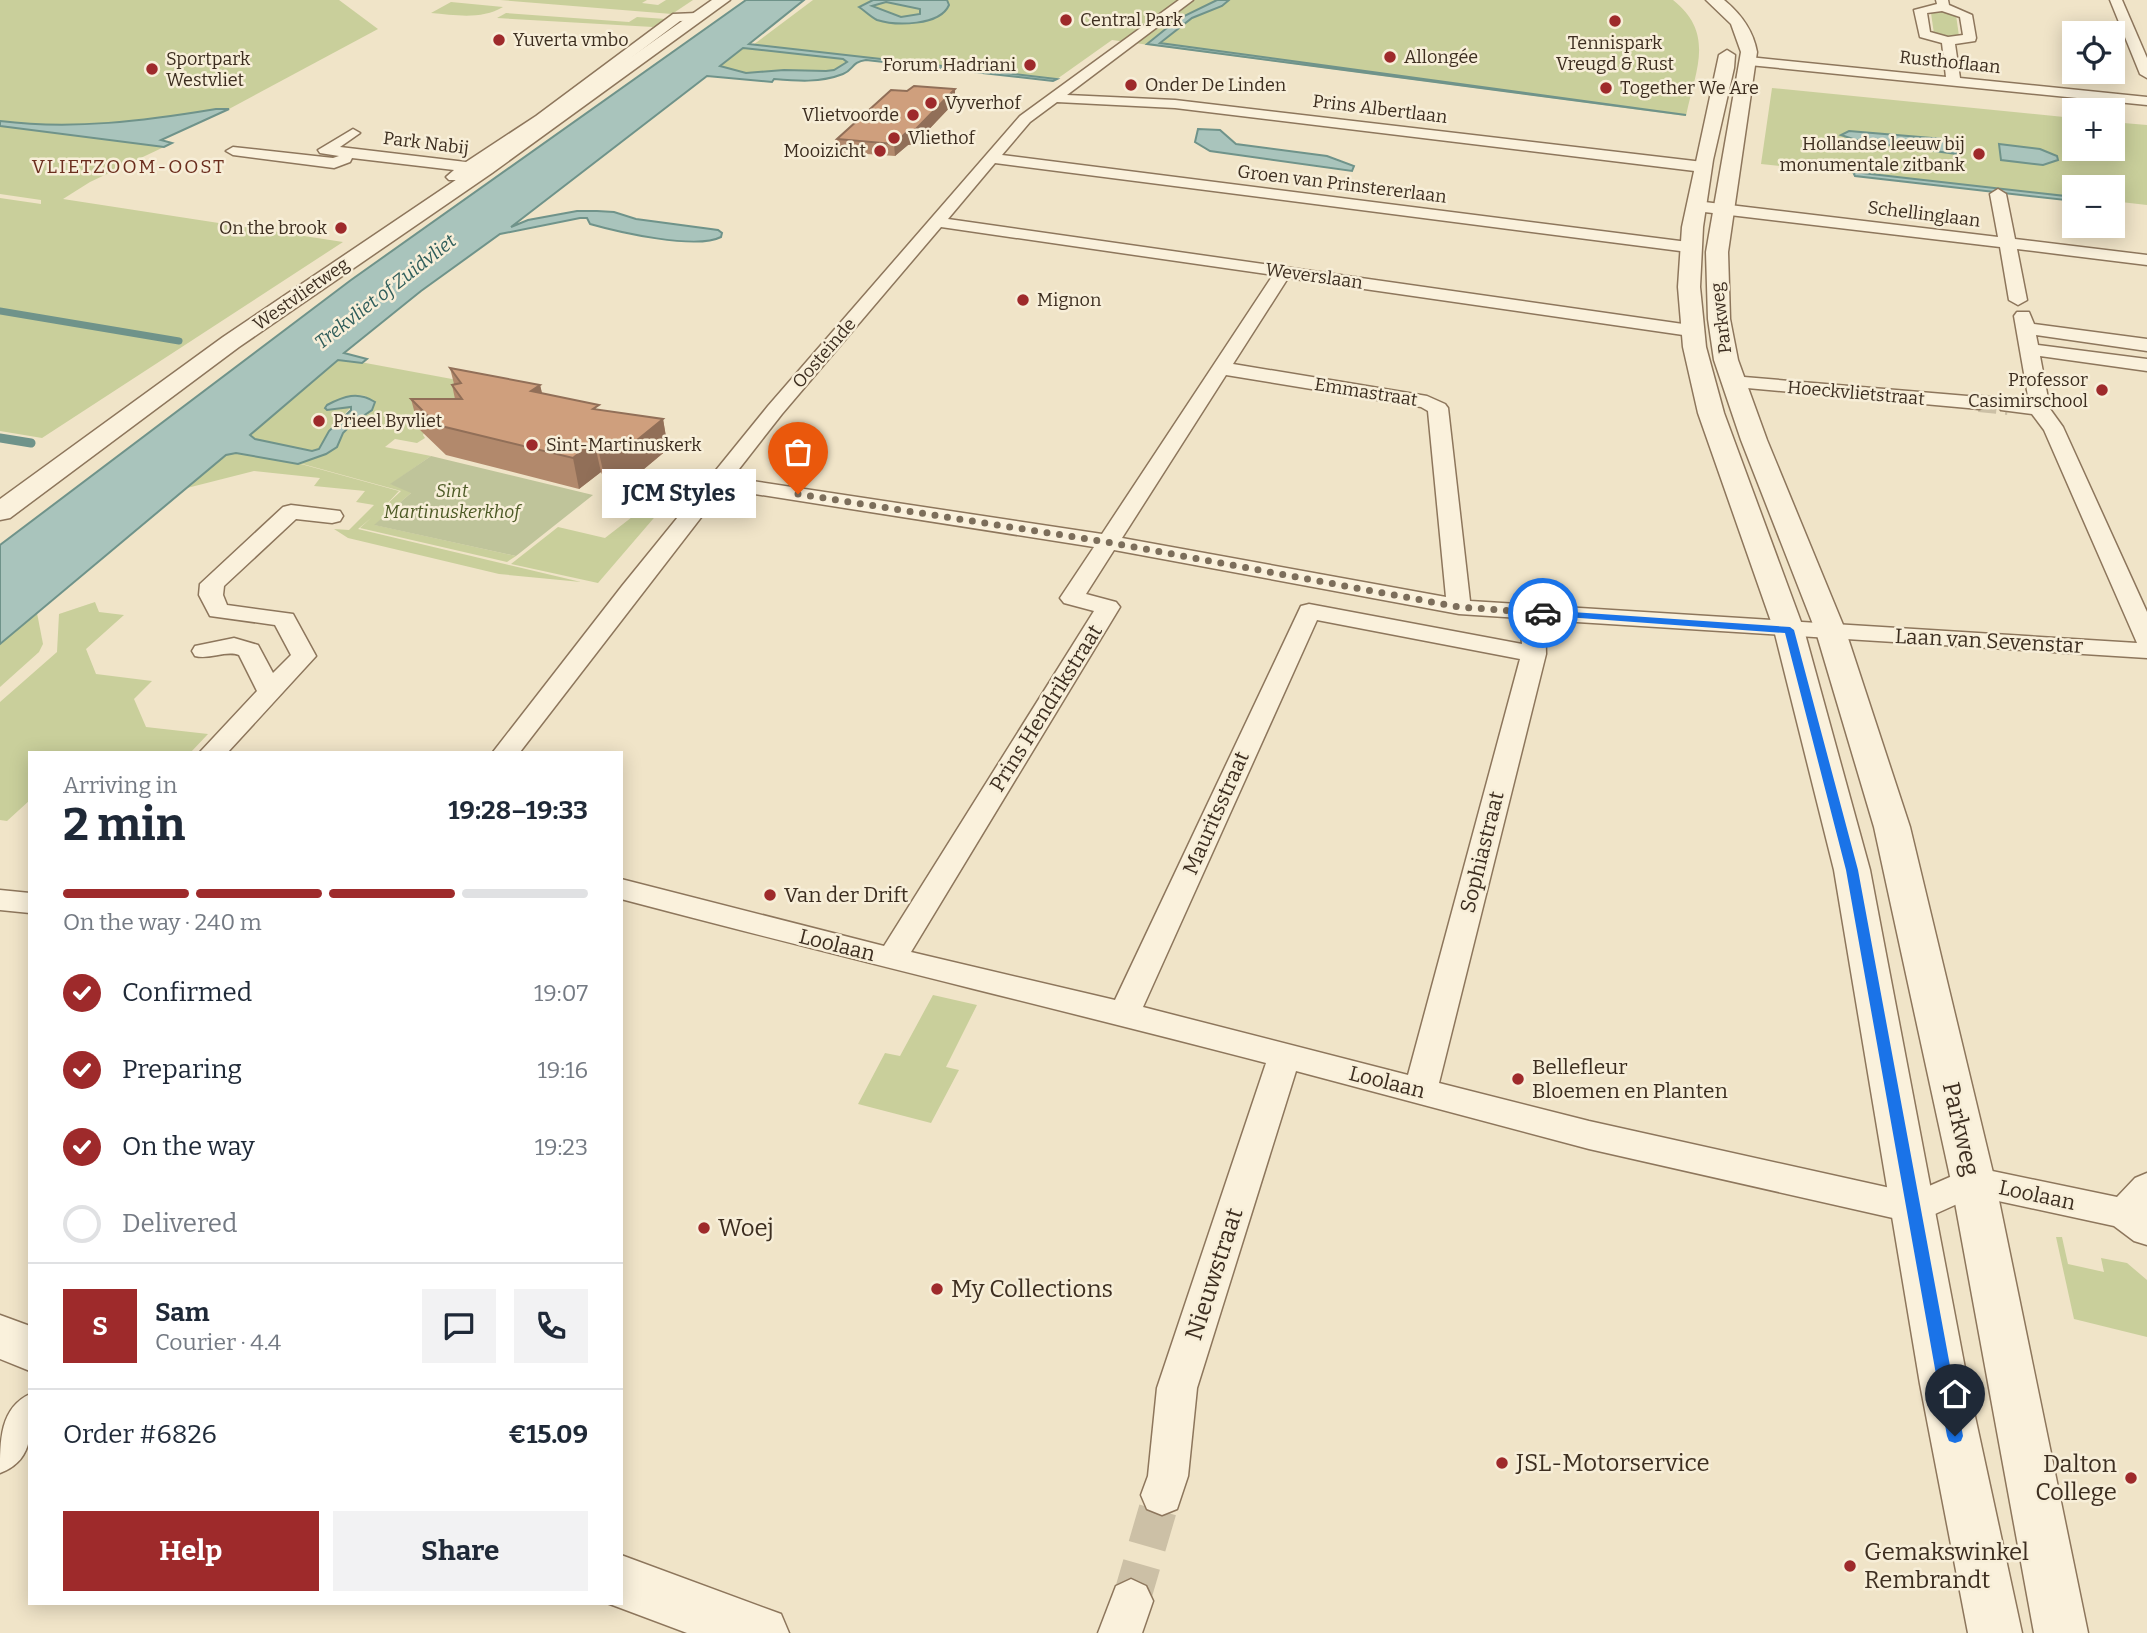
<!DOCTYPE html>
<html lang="en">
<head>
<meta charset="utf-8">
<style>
  body { margin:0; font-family:Bitter,serif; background:#f2f2f3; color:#1f2937; height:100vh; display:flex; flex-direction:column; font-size:26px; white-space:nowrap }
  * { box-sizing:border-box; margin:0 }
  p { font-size:23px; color:#747a83 }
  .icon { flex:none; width:38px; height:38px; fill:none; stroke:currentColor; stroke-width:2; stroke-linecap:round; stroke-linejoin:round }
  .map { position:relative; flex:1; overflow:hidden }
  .side { position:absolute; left:28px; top:751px; width:595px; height:854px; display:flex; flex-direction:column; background:#fff; border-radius:0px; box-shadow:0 4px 18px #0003 }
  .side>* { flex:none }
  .buttons { position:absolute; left:2062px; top:21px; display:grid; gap:14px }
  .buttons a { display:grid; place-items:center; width:63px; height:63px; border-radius:0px; background:#fff; box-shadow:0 4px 18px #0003; font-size:35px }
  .pin { position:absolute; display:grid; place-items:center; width:60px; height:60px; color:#fff; margin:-72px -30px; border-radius:50% 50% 50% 0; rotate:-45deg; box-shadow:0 0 7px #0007 }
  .pin .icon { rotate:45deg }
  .courier { position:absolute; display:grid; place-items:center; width:70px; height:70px; margin:-35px; border:5px solid #1a73e8; border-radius:50%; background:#fff; color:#222; box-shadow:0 2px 9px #0007 }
  .bubble { position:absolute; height:49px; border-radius:0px; background:#fff; box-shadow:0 4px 18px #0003; font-size:23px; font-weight:700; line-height:49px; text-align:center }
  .overview em { font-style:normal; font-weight:700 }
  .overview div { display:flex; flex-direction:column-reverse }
  .overview { display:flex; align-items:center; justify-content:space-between; height:119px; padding:0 35px }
  h1 { font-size:46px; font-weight:700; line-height:52px }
  .bar { display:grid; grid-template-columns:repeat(4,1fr); gap:10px 7px; align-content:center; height:84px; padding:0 35px }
  .bar i { height:9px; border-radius:5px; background:#e0e1e3 }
  .bar .active { background:#9e2a2b }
  .bar p { grid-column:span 4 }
  .line { display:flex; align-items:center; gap:18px; padding:0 35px; border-top:2px solid #e0e1e3 }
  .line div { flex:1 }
  .round { display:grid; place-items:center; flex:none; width:74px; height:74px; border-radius:0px; background:#f2f2f3 }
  ol { padding:0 35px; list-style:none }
  li { display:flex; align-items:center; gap:21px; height:77px }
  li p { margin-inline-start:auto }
  li .icon { padding:7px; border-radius:50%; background:#9e2a2b; color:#fff; stroke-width:4 }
  li:last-child { color:#747a83 }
  li i { width:38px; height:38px; border:4px solid #e0e1e3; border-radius:50% }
  .primary-button { display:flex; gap:14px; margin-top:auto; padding:14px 35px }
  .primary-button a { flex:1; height:80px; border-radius:0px; background:#9e2a2b; color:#fff; font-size:28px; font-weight:700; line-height:80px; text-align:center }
  .primary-button a+a { background:#f2f2f3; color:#1f2937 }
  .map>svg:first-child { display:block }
  .green { fill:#c9cf9b }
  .cemetery { fill:#bfc49a }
  .water { fill:#a9c4bc; stroke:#6f938a; stroke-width:2; fill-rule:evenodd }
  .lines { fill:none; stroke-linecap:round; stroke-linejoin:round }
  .stream-far1 { stroke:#6f938a; stroke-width:7 }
  .stream { stroke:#6f938a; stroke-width:9 }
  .minor-tunnel-far1 { stroke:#ccc0a6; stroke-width:18; stroke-dasharray:18 9; stroke-linecap:butt }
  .minor-tunnel { stroke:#ccc0a6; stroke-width:38; stroke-dasharray:38 19; stroke-linecap:butt }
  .minor-casing { stroke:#8d765c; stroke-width:3 }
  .tertiary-casing { stroke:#8d765c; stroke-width:3 }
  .minor { fill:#faf1dc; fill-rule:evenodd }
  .tertiary { fill:#faf1dc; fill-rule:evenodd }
  .wall { fill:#b2896c }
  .shaded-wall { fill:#916f58 }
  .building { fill:#cf9f7d; stroke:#916f58; stroke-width:2 }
  .route { fill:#1a73e8 }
  .done { stroke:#7c6e5b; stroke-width:7; stroke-dasharray:0 12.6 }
  .poi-dot { fill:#9e2a2b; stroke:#f7eed8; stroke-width:2.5 }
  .labels { text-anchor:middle; stroke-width:5; stroke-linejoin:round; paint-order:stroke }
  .far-poi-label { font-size:18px; fill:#3d2e20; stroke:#f7eed8; text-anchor:start }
  .far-street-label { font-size:18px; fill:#3d2e20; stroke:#f7eed8 }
  .far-park-label { font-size:18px; font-style:italic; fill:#4d5a26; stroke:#f7eed8 }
  .far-neighbourhood-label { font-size:19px; letter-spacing:2px; fill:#6b2e1e; stroke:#f7eed8 }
  .far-water-label { font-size:19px; font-style:italic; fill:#2f5d5a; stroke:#f7eed8 }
  .street-label { font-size:21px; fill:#3d2e20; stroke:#f7eed8 }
  .poi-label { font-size:21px; fill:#3d2e20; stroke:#f7eed8; text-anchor:start }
  .near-street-label { font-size:24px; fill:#3d2e20; stroke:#f7eed8 }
  .near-poi-label { font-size:24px; fill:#3d2e20; stroke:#f7eed8; text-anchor:start }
</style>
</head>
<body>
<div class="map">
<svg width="2147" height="1633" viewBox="0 0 2147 1633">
  <rect width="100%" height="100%" fill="#f0e4c8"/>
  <g class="green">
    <polygon points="0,0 339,0 378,29 229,109 110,124 39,126 0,121"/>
    <polygon points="500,0 647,0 642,3 658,5 666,0 693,0 672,14"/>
    <path d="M 813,0 L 1673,0 C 1716,34 1695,71 1686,116 L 1112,40 L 1057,79 L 753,45 Z"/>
    <path d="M 451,2 L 503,7 C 481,20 455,15 431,13 Z"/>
    <polygon points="1943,11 1956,15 1959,36 1946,37 1934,34 1931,13"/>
    <polygon points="506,13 629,22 637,17 666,19 653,27 497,18"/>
    <polygon points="743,48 843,59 847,62 834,70 826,71 784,70 746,73 719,66"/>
    <polygon points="1772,88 2074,118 2074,149 2112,149 2112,122 2147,125 2147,205 2112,201 2112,187 2074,187 2074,197 1761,164"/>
    <polygon points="0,126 164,147 90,182 63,199 343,242 42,438 0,431 0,198 41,204 41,200 0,194"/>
    <polygon points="344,359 566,400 426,429 423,435 425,438 417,443 395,439 385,447 431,456 391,484 412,492 375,525 516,556 507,562 360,528 371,518 358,529 581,582 499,574 348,538 334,529 349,530 374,505 356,502 365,491 314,486 320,478 254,471 187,488 226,455 236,453 301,464 399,491 383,508 401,491 299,463 326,454 337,444 343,433 368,414 366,396 355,395 332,410 351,407 329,431 319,449 312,451 255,439 250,435 338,360"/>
    <polygon points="645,507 659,509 659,512 598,583 511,564 558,527 605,538"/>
    <polygon points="95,602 99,612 124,615 86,649 96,674 152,681 134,699 146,727 208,734 191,752 30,752 30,800 7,821 0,820 0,702 57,652 59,614"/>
    <polygon points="37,613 43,644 39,652 0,687 0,644"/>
    <polygon points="933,995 977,1005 946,1067 959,1070 931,1123 858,1104 885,1053 900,1056"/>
    <polygon points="2056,1237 2062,1237 2068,1264 2104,1272 2101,1258 2127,1263 2147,1280 2147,1337 2074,1319"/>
  </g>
  <polygon class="cemetery" points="431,456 593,495 516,556 374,525 411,493 390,484"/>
  <g class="water">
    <path d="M 746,0 L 804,0 L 749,44 L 1057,79 L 1053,81 L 866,60 C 851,62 854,70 843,74 C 820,83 797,81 774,79 L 772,82 L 707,76 L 511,227 L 528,220 L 577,211 L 597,211 L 614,212 L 636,219 L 718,230 L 722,233 L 721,237 C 696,250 618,232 590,224 L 587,218 L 580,218 L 500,234 L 421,291 L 344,353 L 367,359 L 362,363 L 338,360 L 250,435 L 255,439 L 312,451 L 319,449 L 329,431 L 351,410 L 351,407 L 327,410 L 325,408 L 327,405 C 344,396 358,391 375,402 L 372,410 L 353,423 L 343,433 L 337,447 L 326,454 L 298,464 L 236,453 L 226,455 L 0,644 L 0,545 L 351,280 ZM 743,48 L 843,59 L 847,62 L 834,70 L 826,71 L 784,70 L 746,73 L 720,66 Z"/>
    <path d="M 873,0 L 947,0 L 949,5 C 940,26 896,26 877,20 C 871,17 865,11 859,7 ZM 886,2 L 920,9 L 920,14 L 901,17 L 872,6 Z"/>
    <polygon points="1217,0 1229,0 1222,6 1192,18 1160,43 1686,115 1147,44 1178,19"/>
    <path d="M 216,109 L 229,109 L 161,140 L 172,143 L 164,147 L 0,126 L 0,121 C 73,130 144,121 216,109 Z"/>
    <polygon points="1198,129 1220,130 1236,144 1327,156 1354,166 1352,171 1210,151 1195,142"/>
    <polygon points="1849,131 1955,140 1957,154 1859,141 1841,135"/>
    <polygon points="1999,144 2040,149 2057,156 2058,160 2043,165 2001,160"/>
    <polygon points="1853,172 2074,197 2074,201 1855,176"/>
  </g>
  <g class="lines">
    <polyline class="stream-far1" points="0,311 179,341"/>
    <polyline class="stream" points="0,438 31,443"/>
    <polyline class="minor-tunnel-far1" points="1979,403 2008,406"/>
    <polyline class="minor-tunnel" points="1131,1601 1162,1495"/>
    <defs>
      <g id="minor">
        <path d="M 1179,0 L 1193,0 L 1067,95 L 1175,100 L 1703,162 L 1711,167 L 1703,172 L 1175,108 L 1057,102 L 1030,122 L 1002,155 L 1688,242 L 1696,247 L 1688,252 L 995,163 L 948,219 L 1697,326 L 1699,330 L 1697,334 L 1690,336 L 1288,278 L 1233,364 L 1427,396 L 1445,404 L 1448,408 L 1470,601 L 2137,643 L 2044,430 L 2032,414 L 2001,410 L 1998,406 L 2001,402 L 2029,402 L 2014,316 L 2017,312 L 2029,312 L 2034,324 L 2147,339 L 2147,351 L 2036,335 L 2038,345 L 2147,359 L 2147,371 L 2040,356 L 2050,409 L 2063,427 L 2147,612 L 2147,658 L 1545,620 L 1546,654 L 1439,1083 L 1589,1121 L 1913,1193 L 1973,1167 L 2117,1197 L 2135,1178 L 2147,1173 L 2147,1245 L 2134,1241 L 2114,1226 L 1975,1196 L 1915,1223 L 1589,1149 L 1296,1071 L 1197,1388 L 1188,1476 L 1177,1509 L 1162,1515 L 1147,1509 L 1141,1495 L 1148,1476 L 1157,1388 L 1266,1063 C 1051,1007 836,956 621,899 L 621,879 L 884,946 L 1094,611 L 1064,603 L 1060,598 L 1094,547 L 723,489 L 520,752 L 493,752 L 622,586 L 768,406 L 1020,116 ZM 941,227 L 1273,275 L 1102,534 L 732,478 L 782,414 ZM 1226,375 L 1421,407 L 1428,411 L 1446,597 L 1122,538 ZM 1114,550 L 1459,614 L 1520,618 L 1522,644 L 1309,604 L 1301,606 L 1115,1000 L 911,952 L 1120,607 L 1116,602 L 1086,594 ZM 1317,620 L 1520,659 L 1408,1075 L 1143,1007 Z"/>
        <path d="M 1936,0 L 1948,0 L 1949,5 L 1972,15 L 1976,38 L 1975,41 L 1955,44 L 1960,78 L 2147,97 L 2147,105 L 1749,65 L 1742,61 L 1749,57 L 1946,77 L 1942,43 L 1920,37 L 1914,10 L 1937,4 ZM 1942,11 L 1960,17 L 1963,35 L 1948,37 L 1930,32 L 1927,13 Z"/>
        <polygon points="2110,0 2122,0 2147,58 2147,78 2140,74"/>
        <polygon points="697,13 703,17 701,20 680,21 546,122 482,165 481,171 472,172 459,180 449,180 446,177 454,170 352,158 350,162 334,168 233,155 226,151 233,147 333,158 339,156 320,153 318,150 353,129 360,133 340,147 466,162 536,116 673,14"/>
        <polygon points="1998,189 2006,194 2015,239 2147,255 2147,265 2017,249 2027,300 2018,305 2009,300 2000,247 1696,211 1688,206 1696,201 1998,237 1990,194"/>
        <polygon points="1732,376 1979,397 1986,399 1989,403 1986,407 1979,409 1725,386 1722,382 1725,378"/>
        <path d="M 291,505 L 340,511 L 343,516 L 340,521 L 332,523 L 296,519 L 224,586 L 223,595 L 227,605 L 293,614 L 316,656 L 228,752 L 200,752 L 257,691 L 239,655 C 225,650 210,660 195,656 L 192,651 L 195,646 L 234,638 L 258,645 L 273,673 L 291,655 L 275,625 L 210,616 L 199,595 L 200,584 L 283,507 Z"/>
        <polygon points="0,890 30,893 30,913 0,910"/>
        <path d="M 30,1394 C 30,1427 37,1459 0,1473 C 0,1440 0,1408 30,1394 Z"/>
        <polygon points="1131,1579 1146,1586 1153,1601 1142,1633 1098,1633 1116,1586"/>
      </g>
      <g id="tertiary">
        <polygon points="712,0 730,0 492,173 239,347 10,518 0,520 0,499 223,337 478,165"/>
        <path d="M 1706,0 L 1724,0 C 1741,14 1753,30 1757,52 L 1728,252 L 1730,319 L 1738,360 L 1767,440 L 1846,632 L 1910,827 L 1995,1181 L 2088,1633 L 2034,1633 L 1951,1181 L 1874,827 L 1816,632 L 1741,440 L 1714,360 L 1708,319 L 1706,252 L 1741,52 L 1731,24 Z"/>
        <polygon points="1727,50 1735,55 1734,68 1713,160 1703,227 1700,287 1706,347 1724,413 1804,630 1870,870 1968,1384 2022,1633 1968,1633 1920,1384 1834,870 1774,630 1698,413 1683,347 1678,287 1682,227 1719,55"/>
        <polygon points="0,1315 30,1326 30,1371 0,1359"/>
        <polygon points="621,1555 781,1614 789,1633 687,1633 607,1603 621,1603"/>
      </g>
    </defs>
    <use href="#minor" class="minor-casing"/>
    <use href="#tertiary" class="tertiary-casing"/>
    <use href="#minor" class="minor"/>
    <use href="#tertiary" class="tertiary"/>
  </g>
  <g class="wall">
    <polygon points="907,91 955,102 915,144 908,145 895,156 839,152 837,139"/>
    <polygon points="450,368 540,385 542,393 600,410 663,419 668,449 632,479 606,484 601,472 579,489 446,455 419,429 411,399 455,399 452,385 454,384"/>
  </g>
  <g class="shaded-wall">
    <polygon points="955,89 955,102 915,144 908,145 895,156 894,144"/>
    <polygon points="540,385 547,415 531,391"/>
    <polygon points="663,419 668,449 632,479 606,484 599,453"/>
    <polygon points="594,441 601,472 579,489 573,458"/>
  </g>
  <g class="building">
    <polygon points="914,86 955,89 914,131 907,132 894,144 837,139 891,90 907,91"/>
    <polygon points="450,368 540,385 531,391 599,405 593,409 663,419 626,449 599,453 594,441 573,458 437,425 411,399 462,399 452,385 461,383"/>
  </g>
  <polygon class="route" points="1543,610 1790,627 1794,630 1858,870 1963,1436 1961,1441 1955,1443 1949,1441 1947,1436 1846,870 1785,633 1539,615 1539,611"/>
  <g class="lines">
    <polyline class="done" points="798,494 1107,542 1459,607 1543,613"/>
  </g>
  <g class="poi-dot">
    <circle cx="1066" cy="20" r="7"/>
    <circle cx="1615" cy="21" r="7"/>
    <circle cx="499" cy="40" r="7"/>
    <circle cx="1390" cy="57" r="7"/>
    <circle cx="1030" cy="65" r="7"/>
    <circle cx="152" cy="69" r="7"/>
    <circle cx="1131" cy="85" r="7"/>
    <circle cx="1606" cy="88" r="7"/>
    <circle cx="931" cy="103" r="7"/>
    <circle cx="913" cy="115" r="7"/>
    <circle cx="894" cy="138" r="7"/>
    <circle cx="880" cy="151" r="7"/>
    <circle cx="1979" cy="154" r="7"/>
    <circle cx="341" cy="228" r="7"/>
    <circle cx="1023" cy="300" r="7"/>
    <circle cx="2102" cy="390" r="7"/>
    <circle cx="319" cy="421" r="7"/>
    <circle cx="532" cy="445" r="7"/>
    <circle cx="770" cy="895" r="7"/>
    <circle cx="1518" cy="1079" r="7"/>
    <circle cx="704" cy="1228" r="7"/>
    <circle cx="937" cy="1289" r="7"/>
    <circle cx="1502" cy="1463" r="7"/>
    <circle cx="2131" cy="1478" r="7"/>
    <circle cx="1850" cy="1566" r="7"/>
  </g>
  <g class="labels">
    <g class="far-poi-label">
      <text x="1080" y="26">Central Park</text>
      <text x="513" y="46">Yuverta vmbo</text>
      <text x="1615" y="49" text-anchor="middle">Tennispark<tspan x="1615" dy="21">Vreugd &amp; Rust</tspan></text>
      <text x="1404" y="63">Allongée</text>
      <text x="166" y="65">Sportpark<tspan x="166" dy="21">Westvliet</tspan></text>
      <text x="1016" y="71" text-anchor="end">Forum Hadriani</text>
      <text x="1145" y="91">Onder De Linden</text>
      <text x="1620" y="94">Together We Are</text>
      <text x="945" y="109">Vyverhof</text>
      <text x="899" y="121" text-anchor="end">Vlietvoorde</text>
      <text x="908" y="144">Vliethof</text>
      <text x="1965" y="150" text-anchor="end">Hollandse leeuw bij<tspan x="1965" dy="21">monumentale zitbank</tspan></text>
      <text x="866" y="157" text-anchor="end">Mooizicht</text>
      <text x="327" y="234" text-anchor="end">On the brook</text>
      <text x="1037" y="306">Mignon</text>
      <text x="2088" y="386" text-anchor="end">Professor<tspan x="2088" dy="21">Casimirschool</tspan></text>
      <text x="333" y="427">Prieel Byvliet</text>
      <text x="546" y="451">Sint-Martinuskerk</text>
    </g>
    <g class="far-street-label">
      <text transform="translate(1950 62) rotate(6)" y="6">Rusthoflaan</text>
      <text transform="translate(1380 109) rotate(7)" y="6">Prins Albertlaan</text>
      <text transform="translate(426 143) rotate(7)" y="6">Park Nabij</text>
      <text transform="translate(1342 184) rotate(7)" y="6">Groen van Prinstererlaan</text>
      <text transform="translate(1924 214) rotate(7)" y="6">Schellinglaan</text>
      <text transform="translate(1314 276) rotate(8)" y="6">Weverslaan</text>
      <text transform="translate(301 294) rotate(-35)" y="6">Westvlietweg</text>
      <text transform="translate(1721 318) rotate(-97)" y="6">Parkweg</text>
      <text transform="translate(824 353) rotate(-49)" y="6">Oosteinde</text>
      <text transform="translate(1366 392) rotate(9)" y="6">Emmastraat</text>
      <text transform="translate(1856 393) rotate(5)" y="6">Hoeckvlietstraat</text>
    </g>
    <g class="far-park-label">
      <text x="452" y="497">Sint<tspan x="452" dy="21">Martinuskerkhof</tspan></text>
    </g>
    <g class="far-neighbourhood-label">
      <text x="129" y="173">VLIETZOOM-OOST</text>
    </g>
    <g class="far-water-label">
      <text transform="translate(385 291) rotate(-38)" y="7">Trekvliet of Zuidvliet</text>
    </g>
    <g class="street-label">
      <text transform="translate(1989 641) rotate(3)" y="7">Laan van Sevenstar</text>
      <text transform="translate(1046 708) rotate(-58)" y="7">Prins Hendrikstraat</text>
      <text transform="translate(1216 813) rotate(-66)" y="7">Mauritsstraat</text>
      <text transform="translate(1482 852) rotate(-76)" y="7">Sophiastraat</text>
      <text transform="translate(837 945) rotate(14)" y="7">Loolaan</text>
      <text transform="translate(1387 1082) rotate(14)" y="7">Loolaan</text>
      <text transform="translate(2037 1195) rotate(12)" y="7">Loolaan</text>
    </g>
    <g class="poi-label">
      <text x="784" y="902">Van der Drift</text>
      <text x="1532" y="1074">Bellefleur<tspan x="1532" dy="24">Bloemen en Planten</tspan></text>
    </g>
    <g class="near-street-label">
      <text transform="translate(1961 1129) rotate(77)" y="8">Parkweg</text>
      <text transform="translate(1214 1274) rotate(-72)" y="8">Nieuwstraat</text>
    </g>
    <g class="near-poi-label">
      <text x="718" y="1236">Woej</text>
      <text x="951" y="1297">My Collections</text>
      <text x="1516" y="1471">JSL-Motorservice</text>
      <text x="2117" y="1472" text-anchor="end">Dalton<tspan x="2117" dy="28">College</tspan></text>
      <text x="1864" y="1560">Gemakswinkel<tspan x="1864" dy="28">Rembrandt</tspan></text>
    </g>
  </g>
</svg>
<div class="buttons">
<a><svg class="icon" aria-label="locate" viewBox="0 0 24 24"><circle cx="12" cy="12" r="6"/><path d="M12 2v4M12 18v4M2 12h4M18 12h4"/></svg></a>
<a>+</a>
<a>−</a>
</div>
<div class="pin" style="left:798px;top:494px;background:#ea580c"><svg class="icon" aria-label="bag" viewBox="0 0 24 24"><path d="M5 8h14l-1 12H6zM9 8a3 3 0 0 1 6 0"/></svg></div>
<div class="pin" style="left:1955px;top:1436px;background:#1f2937"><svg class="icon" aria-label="home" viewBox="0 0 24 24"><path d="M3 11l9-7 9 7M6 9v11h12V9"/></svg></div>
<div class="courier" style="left:1543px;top:613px"><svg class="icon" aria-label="car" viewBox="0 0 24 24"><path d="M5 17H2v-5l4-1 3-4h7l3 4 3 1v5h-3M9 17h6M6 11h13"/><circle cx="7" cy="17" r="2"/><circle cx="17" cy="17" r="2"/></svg></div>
<div class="bubble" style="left:602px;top:469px;width:154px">JCM Styles</div>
<section class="side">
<div class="overview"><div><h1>2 min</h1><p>Arriving in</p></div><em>19:28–19:33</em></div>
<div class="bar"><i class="active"></i><i class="active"></i><i class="active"></i><i></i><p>On the way · 240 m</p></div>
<ol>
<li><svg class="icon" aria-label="check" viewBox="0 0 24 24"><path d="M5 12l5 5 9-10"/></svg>Confirmed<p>19:07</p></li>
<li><svg class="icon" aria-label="check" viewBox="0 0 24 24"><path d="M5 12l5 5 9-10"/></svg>Preparing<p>19:16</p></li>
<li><svg class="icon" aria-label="check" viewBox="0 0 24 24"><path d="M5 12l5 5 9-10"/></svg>On the way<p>19:23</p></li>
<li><i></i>Delivered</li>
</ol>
<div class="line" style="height:126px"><b class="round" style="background:#9e2a2b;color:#fff">S</b><div><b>Sam</b><p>Courier · 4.4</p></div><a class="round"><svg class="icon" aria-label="chat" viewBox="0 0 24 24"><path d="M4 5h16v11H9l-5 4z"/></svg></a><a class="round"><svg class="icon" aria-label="phone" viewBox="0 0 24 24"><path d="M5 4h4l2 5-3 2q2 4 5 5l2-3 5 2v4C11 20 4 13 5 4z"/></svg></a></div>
<div class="line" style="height:91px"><div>Order #6826</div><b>€15.09</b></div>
<div class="primary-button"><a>Help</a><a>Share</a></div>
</section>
</div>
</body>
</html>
